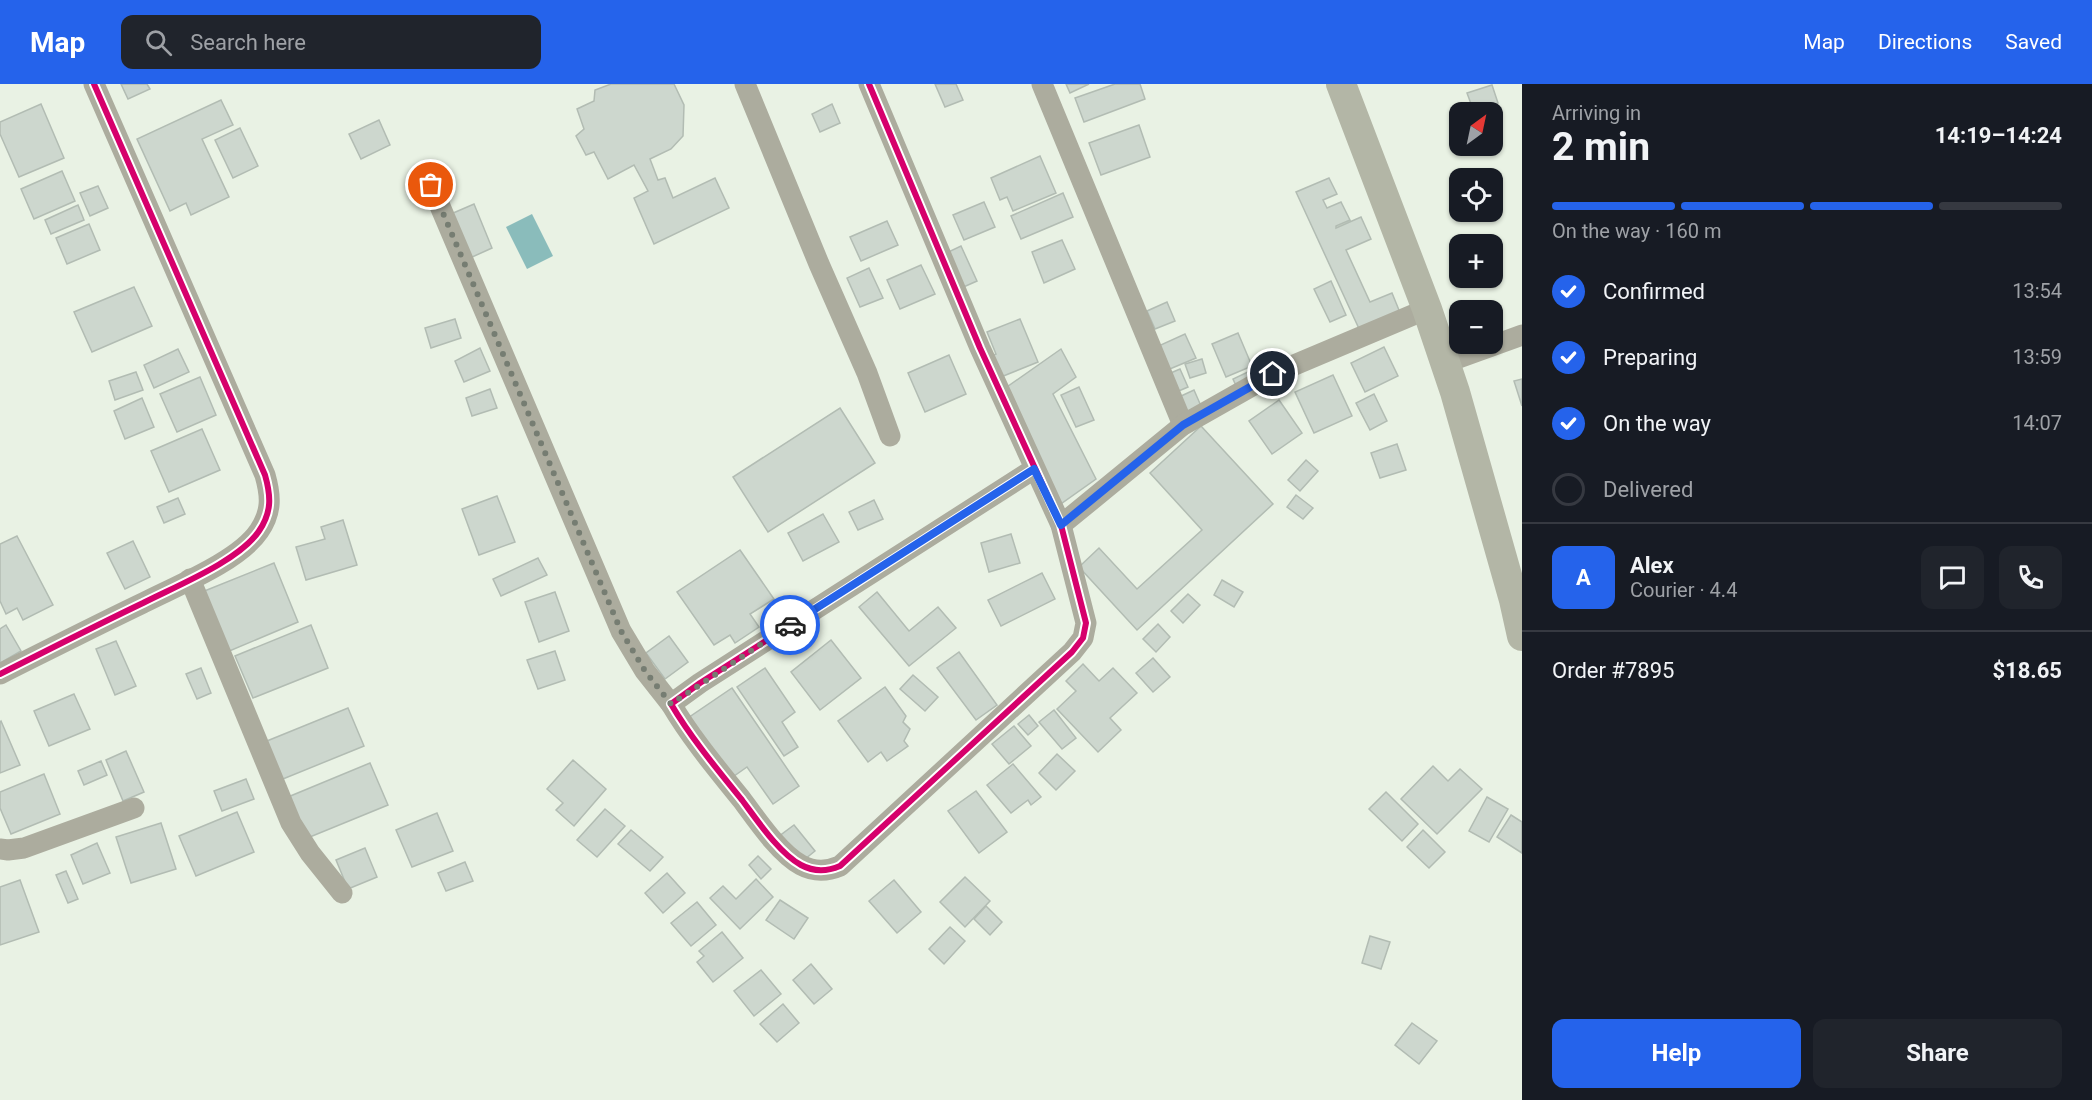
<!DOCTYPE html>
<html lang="en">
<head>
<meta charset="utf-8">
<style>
  body { margin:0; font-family:Roboto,sans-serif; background:#20242c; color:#f1f3f6; height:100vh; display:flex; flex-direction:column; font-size:22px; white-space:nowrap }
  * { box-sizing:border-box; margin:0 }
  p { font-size:20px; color:#9ea1a6 }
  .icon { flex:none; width:33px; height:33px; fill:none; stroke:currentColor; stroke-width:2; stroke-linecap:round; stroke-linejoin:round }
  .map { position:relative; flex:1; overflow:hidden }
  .panel { display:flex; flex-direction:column; background:#171b24; width:570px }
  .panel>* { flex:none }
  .needle { width:39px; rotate:33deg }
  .tools { position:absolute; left:1449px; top:18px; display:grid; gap:12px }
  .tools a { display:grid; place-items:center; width:54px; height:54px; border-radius:12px; background:#171b24; box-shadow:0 2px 4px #0004; font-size:30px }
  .pin { position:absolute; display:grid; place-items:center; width:51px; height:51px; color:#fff; margin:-26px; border:3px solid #fff; border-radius:50%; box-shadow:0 2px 6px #0007 }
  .courier { position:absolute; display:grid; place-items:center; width:60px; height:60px; margin:-30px; border:4px solid #2563eb; border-radius:50%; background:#fff; color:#222; box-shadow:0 2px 8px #0007 }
  .overview em { font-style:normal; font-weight:700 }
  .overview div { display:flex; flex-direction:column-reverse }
  .overview { display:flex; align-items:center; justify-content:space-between; height:102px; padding:0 30px }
  h1 { font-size:39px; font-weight:700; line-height:45px }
  .bar { display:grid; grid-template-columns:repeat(4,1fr); gap:9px 6px; align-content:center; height:72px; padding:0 30px }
  .bar i { height:8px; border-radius:4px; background:#363941 }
  .bar .current { background:#2563eb }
  .bar p { grid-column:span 4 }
  .line { display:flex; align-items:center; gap:15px; padding:0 30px; border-top:2px solid #363941 }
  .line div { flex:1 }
  .round { display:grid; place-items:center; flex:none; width:63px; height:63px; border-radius:12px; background:#20242c }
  ol { padding:0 30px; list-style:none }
  li { display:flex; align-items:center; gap:18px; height:66px }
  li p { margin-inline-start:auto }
  li .icon { padding:6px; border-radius:50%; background:#2563eb; color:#fff; stroke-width:4 }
  li:last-child { color:#9ea1a6 }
  li i { width:33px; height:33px; border:3px solid #363941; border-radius:50% }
  .primary-button { display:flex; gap:12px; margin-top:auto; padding:12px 30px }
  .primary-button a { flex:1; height:69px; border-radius:12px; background:#2563eb; color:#fff; font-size:24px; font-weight:700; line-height:69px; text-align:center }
  .primary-button a+a { background:#20242c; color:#f1f3f6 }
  header { display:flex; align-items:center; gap:36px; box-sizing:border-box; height:84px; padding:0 30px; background:#2563eb; color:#fff }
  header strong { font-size:28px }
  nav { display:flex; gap:33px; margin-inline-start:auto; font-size:21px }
  .search { width:420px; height:54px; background:#20242c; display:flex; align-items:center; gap:15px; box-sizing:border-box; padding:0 21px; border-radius:12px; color:#9ea1a6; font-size:22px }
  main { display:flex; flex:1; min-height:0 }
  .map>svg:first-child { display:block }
  .water { fill:#8abcbb }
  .building { fill:#cdd7ce; stroke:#b2bcb3; stroke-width:1.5 }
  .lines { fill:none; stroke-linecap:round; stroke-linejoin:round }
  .street { stroke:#acac9e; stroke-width:21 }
  .secondary { stroke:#b3b6a6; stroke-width:30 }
  .cycleway-casing { stroke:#fff; stroke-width:10 }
  .cycleway { stroke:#d6006c; stroke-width:6 }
  .done { stroke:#767d72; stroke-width:6; stroke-dasharray:0 10.8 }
  .route { stroke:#2563eb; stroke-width:8 }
</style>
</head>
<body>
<header>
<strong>Map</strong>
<div class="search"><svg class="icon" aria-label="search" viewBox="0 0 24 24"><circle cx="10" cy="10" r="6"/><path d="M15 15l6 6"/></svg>Search here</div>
<nav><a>Map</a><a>Directions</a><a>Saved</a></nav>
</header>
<main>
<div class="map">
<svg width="1522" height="1016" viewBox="0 0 1522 1016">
  <rect width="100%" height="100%" fill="#e9f2e4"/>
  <polygon class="water" points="532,130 553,172 527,185 506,143"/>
  <g class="building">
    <polygon points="121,0 147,0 150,5 128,15"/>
    <polygon points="611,0 674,0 684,21 683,52 671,65 650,75 658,96 665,94 673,114 715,94 729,124 654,160 634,114 648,107 634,81 608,95 594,68 586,71 576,52 584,45 577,25 594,17 595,6"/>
    <polygon points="935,0 956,0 963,16 945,23"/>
    <polygon points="1066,0 1089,0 1070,9"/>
    <polygon points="1115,0 1140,0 1145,15 1084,38 1075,14"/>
    <polygon points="1492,1 1498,19 1474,28 1467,9"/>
    <polygon points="221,16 233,41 202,55 229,113 191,131 186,119 170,127 137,55"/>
    <polygon points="41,20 64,74 19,93 0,50 0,38"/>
    <polygon points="832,20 840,39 820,48 812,30"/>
    <polygon points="379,36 390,61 361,75 349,50"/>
    <polygon points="1139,41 1150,73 1101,91 1089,59"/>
    <polygon points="240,44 258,82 233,94 215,56"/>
    <polygon points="1040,72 1056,109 1013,127 1007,113 1000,116 991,94"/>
    <polygon points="62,87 75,117 34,135 21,105"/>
    <polygon points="1329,94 1337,110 1323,116 1327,124 1341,118 1350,136 1336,142 1336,144 1361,133 1371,155 1346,166 1370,218 1392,209 1401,231 1361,249 1296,108"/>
    <polygon points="98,102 108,124 90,132 80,109"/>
    <polygon points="1063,109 1073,133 1021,155 1011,132"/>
    <polygon points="984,118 995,143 964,156 953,131"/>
    <polygon points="474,120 492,164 470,174 451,130"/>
    <polygon points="78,121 84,136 51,150 45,136"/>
    <polygon points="887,137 898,161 861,177 850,153"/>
    <polygon points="89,140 100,166 67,180 56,154"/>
    <polygon points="1062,156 1075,185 1044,199 1032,168"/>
    <polygon points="961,162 977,197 959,205 944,170"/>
    <polygon points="921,181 935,210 900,225 887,196"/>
    <polygon points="869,184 883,214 860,223 847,194"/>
    <polygon points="1331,197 1346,231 1330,238 1314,205"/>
    <polygon points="134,203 152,242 92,268 74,228"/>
    <polygon points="1167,218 1175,237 1155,245 1147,227"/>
    <polygon points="455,235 461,254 431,264 425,244"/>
    <polygon points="1020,235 1038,278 996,295 987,274 996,270 987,248"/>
    <polygon points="1238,249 1252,282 1226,293 1212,260"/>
    <polygon points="1185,250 1196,274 1165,287 1154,264"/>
    <polygon points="1384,263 1398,292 1365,308 1351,279"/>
    <polygon points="480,264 490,287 464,298 455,277"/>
    <polygon points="178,265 189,288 154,304 144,281"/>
    <polygon points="1061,265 1076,293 1053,310 1096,395 1055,424 1004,305"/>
    <polygon points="949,271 966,310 925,328 908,289"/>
    <polygon points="1202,275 1206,289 1190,294 1185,280"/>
    <polygon points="1180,285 1188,303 1174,309 1166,291"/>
    <polygon points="1254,285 1259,297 1238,306 1233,295"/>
    <polygon points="136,288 143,306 115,316 109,297"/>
    <polygon points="1333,291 1352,332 1314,349 1295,308"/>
    <polygon points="200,293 216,331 177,348 160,310"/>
    <polygon points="1522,295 1522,322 1514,297"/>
    <polygon points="1079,303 1094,336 1076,343 1061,311"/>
    <polygon points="490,305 497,324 472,332 466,314"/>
    <polygon points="1194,306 1201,322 1185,328 1179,313"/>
    <polygon points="1374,310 1387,337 1370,346 1356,319"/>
    <polygon points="142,314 154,343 125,355 114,327"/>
    <polygon points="1279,316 1302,349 1272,370 1249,337"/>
    <polygon points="840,324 875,379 768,448 733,393"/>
    <polygon points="1201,342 1273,420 1137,546 1079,483 1099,464 1137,505 1202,446 1150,389"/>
    <polygon points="202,345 220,386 169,408 151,367"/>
    <polygon points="1397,360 1406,386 1380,394 1371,369"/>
    <polygon points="1306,376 1318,387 1300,407 1288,396"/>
    <polygon points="1296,411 1313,424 1303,435 1287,423"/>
    <polygon points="497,412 515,458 479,471 462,425"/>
    <polygon points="178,414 185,430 164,439 157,423"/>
    <polygon points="874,416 883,435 858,446 849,428"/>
    <polygon points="823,430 839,458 803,477 788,449"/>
    <polygon points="343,436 357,481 306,496 296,463 325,455 321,443"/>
    <polygon points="1011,450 1020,479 989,488 981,459"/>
    <polygon points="17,452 53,521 23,536 17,524 6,530 0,517 0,460"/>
    <polygon points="133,457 150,493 125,505 107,469"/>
    <polygon points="740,466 774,515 750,530 759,543 735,559 730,551 714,561 677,508"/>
    <polygon points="538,474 547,491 501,512 493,495"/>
    <polygon points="274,479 298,538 227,568 202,508"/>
    <polygon points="1042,489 1055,515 1001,542 988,516"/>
    <polygon points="1222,496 1243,508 1234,523 1214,511"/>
    <polygon points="555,508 569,547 539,558 525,518"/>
    <polygon points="877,508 909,547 938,523 956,544 909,582 859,523"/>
    <polygon points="1188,510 1200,521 1183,539 1171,527"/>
    <polygon points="1158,540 1170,553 1156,568 1143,555"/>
    <polygon points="6,541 21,567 0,579 0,545"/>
    <polygon points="311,541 328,584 253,614 235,572"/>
    <polygon points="669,552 688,578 665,595 646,569"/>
    <polygon points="831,556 861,594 820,626 791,588"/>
    <polygon points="116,557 136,602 115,611 96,565"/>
    <polygon points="555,567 565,596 538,605 527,576"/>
    <polygon points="959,568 997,621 976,636 937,584"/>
    <polygon points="1153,574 1170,593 1153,608 1136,589"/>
    <polygon points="1083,580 1099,597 1113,584 1137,609 1110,634 1121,646 1098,668 1057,625 1076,607 1066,597"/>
    <polygon points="201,584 211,609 197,615 186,590"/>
    <polygon points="765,584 795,628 782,638 798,663 784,672 737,603"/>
    <polygon points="913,591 938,613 925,627 900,605"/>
    <polygon points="885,603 906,632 903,638 910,645 904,657 908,662 887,677 881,668 868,678 838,637"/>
    <polygon points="732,604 799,702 773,720 747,683 727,697 685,636"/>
    <polygon points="74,610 90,645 49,662 34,627"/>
    <polygon points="348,624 364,662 278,697 262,659"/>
    <polygon points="1054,626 1076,654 1062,665 1039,638"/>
    <polygon points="1029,631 1038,642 1028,651 1018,640"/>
    <polygon points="1,637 20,681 0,689 0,638"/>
    <polygon points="1014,642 1031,662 1009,680 992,660"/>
    <polygon points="126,667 144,708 123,717 106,676"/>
    <polygon points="1057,670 1075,687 1056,706 1039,689"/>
    <polygon points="573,676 606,705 574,742 556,726 563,719 547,705"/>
    <polygon points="101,677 107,691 84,701 78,687"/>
    <polygon points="370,679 388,721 305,755 288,713"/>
    <polygon points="1013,680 1041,713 1031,721 1028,716 1011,729 987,701"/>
    <polygon points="1433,682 1448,697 1460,685 1482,705 1437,750 1401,715"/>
    <polygon points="44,690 60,730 11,750 0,724 0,708"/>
    <polygon points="246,695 254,715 222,727 214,707"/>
    <polygon points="976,707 1007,748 979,769 948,727"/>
    <polygon points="1386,708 1418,740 1402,757 1369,725"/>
    <polygon points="1487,713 1508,725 1489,758 1469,747"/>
    <polygon points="605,725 625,742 597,773 577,756"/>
    <polygon points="237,728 254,768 196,792 179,752"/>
    <polygon points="437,729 453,767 412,783 396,746"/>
    <polygon points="1511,731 1522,738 1522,769 1497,753"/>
    <polygon points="161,739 176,785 131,799 116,753"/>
    <polygon points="794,741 815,767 799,780 778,753"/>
    <polygon points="631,746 663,773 650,787 618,760"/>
    <polygon points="1423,746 1445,768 1429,784 1407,763"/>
    <polygon points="97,759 110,789 83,800 71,771"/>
    <polygon points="365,764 377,793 348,805 336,776"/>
    <polygon points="758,772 771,785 761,795 749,781"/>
    <polygon points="465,778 473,797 446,807 438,789"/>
    <polygon points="66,787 78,815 68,819 56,791"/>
    <polygon points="667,789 685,809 663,829 645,809"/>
    <polygon points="965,793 990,817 965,843 940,818"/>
    <polygon points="756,795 773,813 740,845 710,814 723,802 736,815"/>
    <polygon points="20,796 39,848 0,861 0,803"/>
    <polygon points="894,796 921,828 897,849 869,817"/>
    <polygon points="780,816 808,834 794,855 766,836"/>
    <polygon points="697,818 716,841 691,862 671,839"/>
    <polygon points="986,822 1002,838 990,851 974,835"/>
    <polygon points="950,843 965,857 944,880 929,865"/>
    <polygon points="722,848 743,874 713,898 697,878 704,872 699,867"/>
    <polygon points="1370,852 1390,858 1381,885 1362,879"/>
    <polygon points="811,880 832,905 814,920 793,896"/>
    <polygon points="761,886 781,910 754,932 734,907"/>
    <polygon points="783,920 799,939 777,958 760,940"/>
    <polygon points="1412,939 1437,957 1419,980 1395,961"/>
  </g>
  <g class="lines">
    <g class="street">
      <polyline points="745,0 819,180 867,289 890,352"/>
      <path d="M 869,0 L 980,264 L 1061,441 L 1086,539 L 1083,554 L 1072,568 L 840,782 C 826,788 814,788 801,781 C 779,769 757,736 742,716 C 717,685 691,654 671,620 L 700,599 L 1034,385"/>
      <polyline points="1042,0 1183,341"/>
      <polyline points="431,101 621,547 645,587 671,620"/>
      <polyline points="1445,279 1522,251"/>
      <polyline points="1061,441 1183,341 1273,290 1427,225"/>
      <polyline points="190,495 291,739 310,769 342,809"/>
      <path d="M 0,590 C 48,566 95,542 143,519 C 176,502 239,477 259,447 C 272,428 271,412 265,391 L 94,0"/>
      <polyline points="0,765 8,766 24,764 134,724"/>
    </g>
    <polyline class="secondary" points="1341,0 1427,225 1455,308 1514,516 1522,552"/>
    <defs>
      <g id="cycleway">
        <path d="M 869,0 L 980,264 L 1061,441 L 1086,539 L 1083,554 L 1072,568 L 840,782 C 826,788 814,788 801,781 C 779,769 757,736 742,716 C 717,685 691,654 671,620 L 700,599 L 1034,385"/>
        <path d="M 0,590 C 48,566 95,542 143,519 C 176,502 239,477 259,447 C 272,428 271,412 265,391 L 94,0"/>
      </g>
    </defs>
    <use href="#cycleway" class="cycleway-casing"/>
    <use href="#cycleway" class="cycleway"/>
  </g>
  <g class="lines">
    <polyline class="done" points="431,101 621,547 645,587 671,620 790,541"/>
    <polyline class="route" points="790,541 1034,385 1061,441 1183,341 1273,290"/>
  </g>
</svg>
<div class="tools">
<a><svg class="needle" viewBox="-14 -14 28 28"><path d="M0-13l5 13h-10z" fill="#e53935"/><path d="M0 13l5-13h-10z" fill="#9ea1a6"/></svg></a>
<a><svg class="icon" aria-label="locate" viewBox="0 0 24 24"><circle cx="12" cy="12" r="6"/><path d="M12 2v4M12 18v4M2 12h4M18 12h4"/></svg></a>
<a>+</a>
<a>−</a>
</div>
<div class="pin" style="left:431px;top:101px;background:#ea580c"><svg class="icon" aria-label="bag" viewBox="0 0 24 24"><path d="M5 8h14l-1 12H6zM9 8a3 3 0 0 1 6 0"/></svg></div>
<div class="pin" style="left:1273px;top:290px;background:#1f2937"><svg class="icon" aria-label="home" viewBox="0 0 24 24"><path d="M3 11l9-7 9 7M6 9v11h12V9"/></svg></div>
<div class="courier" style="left:790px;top:541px"><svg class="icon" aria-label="car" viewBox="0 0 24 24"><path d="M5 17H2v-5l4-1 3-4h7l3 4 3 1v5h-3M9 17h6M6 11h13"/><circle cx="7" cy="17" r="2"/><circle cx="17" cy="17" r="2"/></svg></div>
</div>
<section class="panel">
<div class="overview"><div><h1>2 min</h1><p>Arriving in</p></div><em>14:19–14:24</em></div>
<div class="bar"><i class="current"></i><i class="current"></i><i class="current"></i><i></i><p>On the way · 160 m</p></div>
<ol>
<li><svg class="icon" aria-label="check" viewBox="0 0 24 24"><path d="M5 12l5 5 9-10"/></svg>Confirmed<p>13:54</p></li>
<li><svg class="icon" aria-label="check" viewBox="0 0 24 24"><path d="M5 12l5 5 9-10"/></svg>Preparing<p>13:59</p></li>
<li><svg class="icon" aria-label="check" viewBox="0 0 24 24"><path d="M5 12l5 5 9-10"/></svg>On the way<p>14:07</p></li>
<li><i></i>Delivered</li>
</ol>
<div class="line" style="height:108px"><b class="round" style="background:#2563eb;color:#fff">A</b><div><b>Alex</b><p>Courier · 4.4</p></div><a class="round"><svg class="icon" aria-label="chat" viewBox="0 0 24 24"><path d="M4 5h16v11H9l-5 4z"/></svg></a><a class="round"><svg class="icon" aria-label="phone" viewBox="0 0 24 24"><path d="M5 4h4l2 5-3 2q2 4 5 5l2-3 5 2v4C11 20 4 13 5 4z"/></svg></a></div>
<div class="line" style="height:78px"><div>Order #7895</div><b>$18.65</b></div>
<div class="primary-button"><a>Help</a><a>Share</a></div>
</section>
</main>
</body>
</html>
